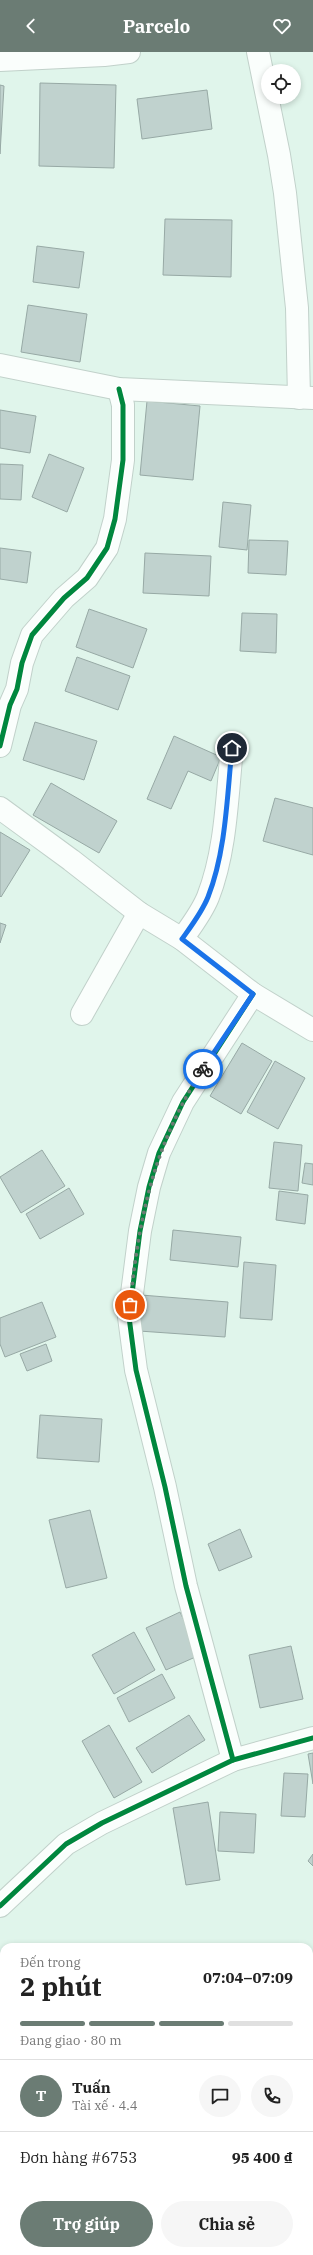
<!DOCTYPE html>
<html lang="vi">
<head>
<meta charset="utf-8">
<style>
  body { margin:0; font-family:"IBM Plex Serif",serif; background:#f6f6f6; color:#222; height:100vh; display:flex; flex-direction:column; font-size:15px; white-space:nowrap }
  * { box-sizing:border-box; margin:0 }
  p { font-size:13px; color:#767676 }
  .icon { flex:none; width:22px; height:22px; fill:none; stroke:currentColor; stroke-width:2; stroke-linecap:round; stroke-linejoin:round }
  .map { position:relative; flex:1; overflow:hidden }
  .sheet { position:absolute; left:0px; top:1891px; width:313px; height:312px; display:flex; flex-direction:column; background:#fff; border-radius:12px 12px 0 0; box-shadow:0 2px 6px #0003 }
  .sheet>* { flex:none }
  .fabs { position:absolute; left:261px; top:12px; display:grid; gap:8px }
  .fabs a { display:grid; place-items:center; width:40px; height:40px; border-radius:50%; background:#fff; box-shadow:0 2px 6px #0003; font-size:20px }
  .pin { position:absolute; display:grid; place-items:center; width:34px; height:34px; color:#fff; margin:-17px; border:2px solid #fff; border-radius:50%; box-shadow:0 1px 4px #0007 }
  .courier { position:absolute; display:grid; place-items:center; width:40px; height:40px; margin:-20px; border:3px solid #1a73e8; border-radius:50%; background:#fff; color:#222; box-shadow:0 1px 5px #0007 }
  .overview em { font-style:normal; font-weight:800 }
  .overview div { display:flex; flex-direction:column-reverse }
  .overview { display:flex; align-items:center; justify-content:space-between; height:68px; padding:0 20px }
  h1 { font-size:26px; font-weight:800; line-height:30px }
  .bar { display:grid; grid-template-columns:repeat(4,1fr); gap:6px 4px; align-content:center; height:48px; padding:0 20px }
  .bar i { height:5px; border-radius:3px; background:#e0e0e0 }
  .bar .active { background:#6b7c74 }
  .bar p { grid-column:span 4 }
  .line { display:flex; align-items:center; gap:10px; padding:0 20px; border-top:1px solid #e0e0e0 }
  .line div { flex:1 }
  .round { display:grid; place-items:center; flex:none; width:42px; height:42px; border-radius:21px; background:#f6f6f6 }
  .action { display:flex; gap:8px; margin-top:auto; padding:8px 20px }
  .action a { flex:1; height:46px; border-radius:24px; background:#6b7c74; color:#fff; font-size:16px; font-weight:800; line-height:46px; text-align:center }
  .action a+a { background:#f6f6f6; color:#222 }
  header { display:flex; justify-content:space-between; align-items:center; height:52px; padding:0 20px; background:#6b7c74; color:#fff; font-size:18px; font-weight:800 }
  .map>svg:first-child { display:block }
  .building { fill:#c0d2ce; stroke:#97a9a5 }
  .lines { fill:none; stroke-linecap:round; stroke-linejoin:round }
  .minor-casing { stroke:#c1d1ca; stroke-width:24 }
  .minor { stroke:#fafefc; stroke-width:22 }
  .cycleway-casing { stroke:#fff; stroke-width:8 }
  .cycleway { stroke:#00873e; stroke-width:5 }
  .done { stroke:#6b7c74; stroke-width:4; stroke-dasharray:0 7.2 }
  .route { stroke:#1a73e8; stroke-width:5 }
</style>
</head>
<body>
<header><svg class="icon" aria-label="back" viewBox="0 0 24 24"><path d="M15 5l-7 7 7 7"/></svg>Parcelo<svg class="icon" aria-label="heart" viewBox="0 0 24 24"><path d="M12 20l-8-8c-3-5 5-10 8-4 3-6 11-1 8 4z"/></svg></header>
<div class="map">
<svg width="313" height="2203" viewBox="0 0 313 2203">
  <rect width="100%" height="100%" fill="#e0f5eb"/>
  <g class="building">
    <polygon points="40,31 116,33 114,116 39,114"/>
    <polygon points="0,33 4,34 0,102"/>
    <polygon points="207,38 212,77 142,87 137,47"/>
    <polygon points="165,167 232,168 231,225 163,223"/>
    <polygon points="37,194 84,200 79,236 33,230"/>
    <polygon points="28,253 87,262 80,310 21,300"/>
    <polygon points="147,349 200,354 193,428 140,423"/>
    <polygon points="0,358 36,364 30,401 0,396"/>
    <polygon points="49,402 84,416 67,460 32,445"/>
    <polygon points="0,412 23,413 21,448 0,447"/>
    <polygon points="223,450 251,453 247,498 219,495"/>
    <polygon points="249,488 288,489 286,523 248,521"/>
    <polygon points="0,496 31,500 27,531 0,527"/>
    <polygon points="145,501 211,504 209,544 143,541"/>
    <polygon points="89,557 147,577 133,616 76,595"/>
    <polygon points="242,561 277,562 276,601 240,599"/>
    <polygon points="77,605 130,624 118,658 65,639"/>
    <polygon points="35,670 97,689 84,728 23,708"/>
    <polygon points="174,684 221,705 211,729 188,719 171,757 147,747"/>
    <polygon points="51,731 117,769 99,801 33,763"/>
    <polygon points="275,746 313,756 313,803 263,789"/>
    <polygon points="0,780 30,798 1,845 0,844"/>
    <polygon points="0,871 6,873 0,891"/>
    <polygon points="242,991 272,1009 241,1062 210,1044"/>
    <polygon points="275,1009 305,1026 278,1077 247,1060"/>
    <polygon points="274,1090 302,1093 298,1139 269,1136"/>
    <polygon points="42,1098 65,1134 21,1161 0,1125"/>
    <polygon points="305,1111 313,1112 313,1133 302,1131"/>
    <polygon points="69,1136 84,1162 40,1187 26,1162"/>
    <polygon points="279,1139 308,1143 305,1172 276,1168"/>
    <polygon points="173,1178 241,1185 238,1215 170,1208"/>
    <polygon points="244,1210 276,1213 272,1268 240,1266"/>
    <polygon points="141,1243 228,1250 225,1285 139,1279"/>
    <polygon points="42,1250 56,1285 5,1305 0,1292 0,1266"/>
    <polygon points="46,1292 52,1309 27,1319 20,1302"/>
    <polygon points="40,1363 102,1367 99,1410 37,1406"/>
    <polygon points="90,1458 107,1526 66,1536 49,1468"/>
    <polygon points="240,1477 252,1505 219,1519 208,1492"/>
    <polygon points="180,1560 200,1603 166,1618 146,1576"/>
    <polygon points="134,1580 155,1618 114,1642 92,1603"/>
    <polygon points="291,1594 303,1647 260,1656 249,1603"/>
    <polygon points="162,1622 175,1646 129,1670 117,1646"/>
    <polygon points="189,1663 205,1688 152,1721 136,1696"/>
    <polygon points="109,1673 142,1730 114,1746 82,1689"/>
    <polygon points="313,1701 313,1732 308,1702"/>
    <polygon points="284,1721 308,1722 305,1765 281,1764"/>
    <polygon points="208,1750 220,1828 186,1833 173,1756"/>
    <polygon points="220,1760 256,1762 254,1801 218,1799"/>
    <polygon points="313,1802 313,1814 308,1809"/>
    <polygon points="309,1925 313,1927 313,1941 309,1950"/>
    <polygon points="309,1982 313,1984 313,1994 309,2001"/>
    <polygon points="174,2199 264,2199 263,2203 176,2203 173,2202"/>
  </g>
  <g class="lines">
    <defs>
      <g id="minor">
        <polyline points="258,0 279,103 285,141 297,256 299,346"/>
        <polyline points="0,8 104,3 129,0"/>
        <polyline points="0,313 119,337 313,346"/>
        <polyline points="0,694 10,653 17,637 22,611 32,583 64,546 87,526 107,496 115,467 123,408 123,353 119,337"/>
        <polyline points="0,756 71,808 139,861 182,887 253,942 313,978"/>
        <path d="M 182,887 C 192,873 202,860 208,845 C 226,799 227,745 232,696"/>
        <polyline points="82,962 139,861"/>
        <polyline points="233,1708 186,1534 165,1435 136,1318 129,1265 140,1179 149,1135 159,1101 183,1050 253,942"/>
        <polyline points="0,1854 66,1792 102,1771 233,1708 313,1686"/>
        <polyline points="0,2032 4,2041"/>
        <polyline points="309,2035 313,2027"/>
        <polyline points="61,2199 62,2203"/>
        <polyline points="266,2203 267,2199"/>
      </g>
    </defs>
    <use href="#minor" class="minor-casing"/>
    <use href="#minor" class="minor"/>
    <defs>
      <g id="cycleway">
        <polyline points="0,694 10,653 17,637 22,611 32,583 64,546 87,526 107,496 115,467 123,408 123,353 119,337"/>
        <polyline points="233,1708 186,1534 165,1435 136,1318 129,1265 140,1179 149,1135 159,1101 183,1050 253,942"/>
        <polyline points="0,1854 66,1792 102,1771 233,1708 313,1686"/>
      </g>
    </defs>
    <use href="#cycleway" class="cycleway-casing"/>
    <use href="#cycleway" class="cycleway"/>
  </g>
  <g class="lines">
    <path class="done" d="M 130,1253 C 139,1165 154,1092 203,1017"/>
    <path class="route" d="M 203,1017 L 253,942 L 182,887 C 192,873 202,860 208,845 C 226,799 227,745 232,696"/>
  </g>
</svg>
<div class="fabs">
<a><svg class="icon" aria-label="locate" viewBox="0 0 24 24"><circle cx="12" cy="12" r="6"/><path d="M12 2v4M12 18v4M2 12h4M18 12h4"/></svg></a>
</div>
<div class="pin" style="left:130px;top:1253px;background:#ea580c"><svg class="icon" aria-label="bag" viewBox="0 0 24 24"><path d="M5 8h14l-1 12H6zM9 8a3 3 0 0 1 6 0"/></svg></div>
<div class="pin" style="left:232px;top:696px;background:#1f2937"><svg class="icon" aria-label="home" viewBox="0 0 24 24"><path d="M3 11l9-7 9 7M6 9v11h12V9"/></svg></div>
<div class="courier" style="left:203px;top:1017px"><svg class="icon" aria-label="bike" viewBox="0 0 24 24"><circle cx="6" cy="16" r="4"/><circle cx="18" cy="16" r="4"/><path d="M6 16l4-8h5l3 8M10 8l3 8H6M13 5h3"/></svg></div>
<section class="sheet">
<div class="overview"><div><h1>2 phút</h1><p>Đến trong</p></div><em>07:04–07:09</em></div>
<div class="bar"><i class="active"></i><i class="active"></i><i class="active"></i><i></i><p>Đang giao · 80 m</p></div>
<div class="line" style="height:72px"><b class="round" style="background:#6b7c74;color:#fff">T</b><div><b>Tuấn</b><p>Tài xế · 4.4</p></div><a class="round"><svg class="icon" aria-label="chat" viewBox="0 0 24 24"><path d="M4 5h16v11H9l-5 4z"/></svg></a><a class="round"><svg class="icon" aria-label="phone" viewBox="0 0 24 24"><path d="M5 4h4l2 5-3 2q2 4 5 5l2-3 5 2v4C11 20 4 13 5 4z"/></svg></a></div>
<div class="line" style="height:52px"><div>Đơn hàng #6753</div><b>95 400 ₫</b></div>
<div class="action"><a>Trợ giúp</a><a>Chia sẻ</a></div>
</section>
</div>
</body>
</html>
